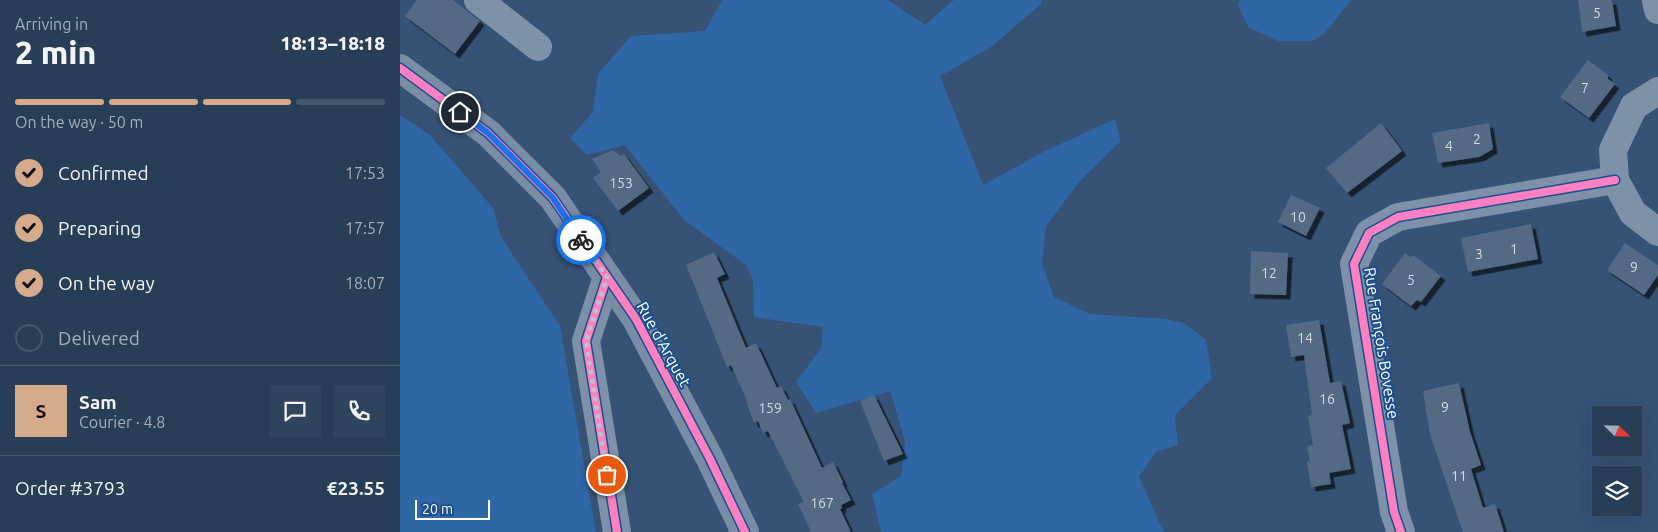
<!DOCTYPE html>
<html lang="en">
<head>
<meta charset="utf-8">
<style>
  body { margin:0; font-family:Ubuntu,sans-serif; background:#30455d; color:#f1f3f6; height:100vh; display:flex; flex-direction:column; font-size:19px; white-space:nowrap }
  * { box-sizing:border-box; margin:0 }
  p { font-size:16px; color:#a5aeba }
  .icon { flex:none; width:28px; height:28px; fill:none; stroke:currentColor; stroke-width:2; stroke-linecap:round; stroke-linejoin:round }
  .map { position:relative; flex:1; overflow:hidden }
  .sheet { display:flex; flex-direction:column; background:#283e57; width:400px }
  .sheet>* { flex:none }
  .needle { width:32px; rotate:113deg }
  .tools { position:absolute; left:1192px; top:406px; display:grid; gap:10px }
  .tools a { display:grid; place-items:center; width:50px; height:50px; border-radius:0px; background:#283e57; box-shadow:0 5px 20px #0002,0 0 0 1px #44576d; font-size:25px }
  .scale { position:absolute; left:15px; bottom:12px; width:75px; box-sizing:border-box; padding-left:5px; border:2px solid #fff; border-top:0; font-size:14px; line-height:18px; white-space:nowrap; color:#fff; -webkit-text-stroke:4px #1b4f8f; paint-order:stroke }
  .pin { position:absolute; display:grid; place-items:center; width:42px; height:42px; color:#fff; margin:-21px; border:2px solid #fff; border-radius:50%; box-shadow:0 1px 5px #0007 }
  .courier { position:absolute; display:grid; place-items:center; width:50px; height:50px; margin:-25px; border:4px solid #1a73e8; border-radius:50%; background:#fff; color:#222; box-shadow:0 1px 6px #0007 }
  .summary em { font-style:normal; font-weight:800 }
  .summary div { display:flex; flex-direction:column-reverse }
  .summary { display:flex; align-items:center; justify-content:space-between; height:85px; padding:0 15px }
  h1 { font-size:32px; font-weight:800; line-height:38px }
  .bar { display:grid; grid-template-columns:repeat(4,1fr); gap:8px 5px; align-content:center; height:60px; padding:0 15px }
  .bar i { height:6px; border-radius:4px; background:#44576d }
  .bar .current { background:#d6ab8b }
  .bar p { grid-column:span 4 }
  .line { display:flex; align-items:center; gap:12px; padding:0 15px; border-top:1px solid #44576d }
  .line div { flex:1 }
  .round { display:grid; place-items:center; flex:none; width:52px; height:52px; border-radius:0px; background:#30455d }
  ol { padding:0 15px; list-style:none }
  li { display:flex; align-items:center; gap:15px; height:55px }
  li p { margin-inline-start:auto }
  li .icon { padding:5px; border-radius:50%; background:#d6ab8b; color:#111; stroke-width:4 }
  li:last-child { color:#a5aeba }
  li i { width:28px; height:28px; border:2px solid #44576d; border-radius:50% }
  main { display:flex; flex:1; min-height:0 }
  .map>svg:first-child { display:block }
  .green { fill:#2f66a5 }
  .building { fill:#526984; filter:url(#shadow) }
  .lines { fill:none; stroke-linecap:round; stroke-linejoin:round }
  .street { stroke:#7d92a8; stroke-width:28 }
  .secondary { stroke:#798da4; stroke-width:28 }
  .cycleway-casing { stroke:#1b4f8f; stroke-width:11 }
  .cycleway { stroke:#ff80c0; stroke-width:8 }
  .done { stroke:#b9c2ce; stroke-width:5; stroke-dasharray:0 9 }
  .route { stroke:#1a73e8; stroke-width:6 }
  .labels { text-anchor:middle; stroke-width:4; stroke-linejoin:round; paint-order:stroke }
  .number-label { font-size:14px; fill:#d4dae0 }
  .street-label { font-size:16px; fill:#fff; stroke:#1b4f8f }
</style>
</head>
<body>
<main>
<section class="sheet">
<div class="summary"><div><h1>2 min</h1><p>Arriving in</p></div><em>18:13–18:18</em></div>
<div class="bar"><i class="current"></i><i class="current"></i><i class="current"></i><i></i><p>On the way · 50 m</p></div>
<ol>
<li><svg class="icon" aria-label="check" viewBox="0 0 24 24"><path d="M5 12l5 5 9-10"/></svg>Confirmed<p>17:53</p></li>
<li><svg class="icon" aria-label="check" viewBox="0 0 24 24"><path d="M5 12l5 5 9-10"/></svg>Preparing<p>17:57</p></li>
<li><svg class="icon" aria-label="check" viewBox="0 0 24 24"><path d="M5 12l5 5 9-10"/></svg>On the way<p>18:07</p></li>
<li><i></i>Delivered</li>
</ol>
<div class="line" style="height:90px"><b class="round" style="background:#d6ab8b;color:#111">S</b><div><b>Sam</b><p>Courier · 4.8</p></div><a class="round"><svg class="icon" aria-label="chat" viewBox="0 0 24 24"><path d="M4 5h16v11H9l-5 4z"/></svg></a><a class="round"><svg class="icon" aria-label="phone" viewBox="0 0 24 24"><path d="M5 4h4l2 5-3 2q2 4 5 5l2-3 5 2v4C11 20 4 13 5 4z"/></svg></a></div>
<div class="line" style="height:65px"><div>Order #3793</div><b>€23.55</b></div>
</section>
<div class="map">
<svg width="1258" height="532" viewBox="0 0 1258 532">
  <defs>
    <filter id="shadow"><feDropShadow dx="4.5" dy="4.5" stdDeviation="0" flood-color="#0009"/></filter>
  </defs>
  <rect width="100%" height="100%" fill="#365274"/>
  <g class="green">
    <polygon points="322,0 488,0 525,25 554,0 641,0 642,3 591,47 540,76 583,185 643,152 715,119 721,141 680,181 646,226 642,264 654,297 690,314 765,319 784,323 806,340 812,378 775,415 778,445 756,452 739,477 764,532 481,532 472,494 501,476 505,441 490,391 416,413 396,382 421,348 423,327 354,317 353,280 346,265 284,220 225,145 187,155 170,138 193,112 198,74 231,36 305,31"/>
    <polygon points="840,0 951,0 926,32 913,41 878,41 848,27 838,5"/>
    <polygon points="0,115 30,135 93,208 101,237 160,326 196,532 0,532"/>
  </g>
  <g class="building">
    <polygon points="17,0 53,0 80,21 55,54 5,16"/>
    <polygon points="1178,0 1212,0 1216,26 1182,32"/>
    <polygon points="1188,60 1208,75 1208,79 1215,84 1189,118 1160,97"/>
    <polygon points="981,123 1002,151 947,193 926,168"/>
    <polygon points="1089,123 1093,149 1079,157 1038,163 1032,133"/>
    <polygon points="213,150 221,156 224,154 249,188 218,211 193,178 201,172 192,159"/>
    <polygon points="891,195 920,208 906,236 878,222"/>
    <polygon points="1131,224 1138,259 1068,272 1061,238"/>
    <polygon points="1225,243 1258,265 1258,275 1244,295 1207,270"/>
    <polygon points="851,251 888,253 886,295 850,294"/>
    <polygon points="314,252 325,274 317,278 346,348 356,343 377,388 381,386 388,400 390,399 422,468 433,462 443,482 442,483 451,500 441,505 442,508 440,509 451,532 411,532 398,504 404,502 368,431 363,433 358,421 354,423 346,401 347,401 331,365 327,367 286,265"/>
    <polygon points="1005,253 1010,257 1013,255 1041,276 1021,302 1017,300 1011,306 982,284"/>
    <polygon points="919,320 930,383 941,381 950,423 942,425 951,469 929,473 931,484 911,487 907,462 910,461 907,446 913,445 908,416 912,415 904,355 891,357 886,325"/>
    <polygon points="1059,383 1070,432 1081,465 1071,469 1083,508 1095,504 1104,532 1063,532 1030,435 1023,391"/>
    <polygon points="474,395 503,454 484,461 460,401"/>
  </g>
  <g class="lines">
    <g class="street">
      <polyline points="78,0 138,47"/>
      <polyline points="1256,0 1258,10"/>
      <polyline points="1258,91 1234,106 1213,150 1215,180 1233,213 1258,232"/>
      <polyline points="207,277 186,341 217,532"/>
      <polyline points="1001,532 994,512 954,264 969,233 998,217 1215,180"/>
    </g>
    <polyline class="secondary" points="0,68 88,133 153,198 236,319 310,459 345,532"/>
    <defs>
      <g id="cycleway">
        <polyline points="0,68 88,133 153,198 236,319 310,459 345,532"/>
        <polyline points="207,277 186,341 217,532"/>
        <polyline points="1001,532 994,512 954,264 969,233 998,217 1215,180"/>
      </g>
    </defs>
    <use href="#cycleway" class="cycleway-casing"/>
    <use href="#cycleway" class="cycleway"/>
  </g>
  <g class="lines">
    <polyline class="done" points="181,240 207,277 186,341 207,475"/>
    <polyline class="route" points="60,112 88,133 153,198 181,240"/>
  </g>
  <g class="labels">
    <g class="number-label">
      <text x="1197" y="18">5</text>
      <text x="1185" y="93">7</text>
      <text x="1077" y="144">2</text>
      <text x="1049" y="151">4</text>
      <text x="221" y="188">153</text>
      <text x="898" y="222">10</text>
      <text x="1114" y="254">1</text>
      <text x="1079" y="259">3</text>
      <text x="1234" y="272">9</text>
      <text x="869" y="278">12</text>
      <text x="1011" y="285">5</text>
      <text x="905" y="343">14</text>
      <text x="927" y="404">16</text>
      <text x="1045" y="412">9</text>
      <text x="370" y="413">159</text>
      <text x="1059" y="481">11</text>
      <text x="422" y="508">167</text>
    </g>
    <g class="street-label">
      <text transform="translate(982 343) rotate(81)" y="6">Rue François Bovesse</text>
      <text transform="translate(264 344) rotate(61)" y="6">Rue d'Arquet</text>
    </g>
  </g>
</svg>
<div class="tools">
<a><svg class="needle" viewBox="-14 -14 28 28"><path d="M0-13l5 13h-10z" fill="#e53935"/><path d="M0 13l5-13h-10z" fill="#a5aeba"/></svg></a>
<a><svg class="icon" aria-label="layers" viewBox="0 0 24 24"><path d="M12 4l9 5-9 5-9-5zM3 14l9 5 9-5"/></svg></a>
</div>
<div class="scale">20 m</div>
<div class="pin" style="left:207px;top:475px;background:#ea580c"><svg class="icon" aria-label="bag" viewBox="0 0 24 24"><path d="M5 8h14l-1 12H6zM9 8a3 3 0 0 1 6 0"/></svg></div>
<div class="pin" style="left:60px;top:112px;background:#1f2937"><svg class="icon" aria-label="home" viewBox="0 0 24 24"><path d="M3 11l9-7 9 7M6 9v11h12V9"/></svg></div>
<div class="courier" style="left:181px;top:240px"><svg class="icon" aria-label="bike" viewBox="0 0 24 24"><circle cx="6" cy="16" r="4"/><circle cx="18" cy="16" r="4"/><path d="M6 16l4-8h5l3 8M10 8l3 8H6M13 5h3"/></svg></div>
</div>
</main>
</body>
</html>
